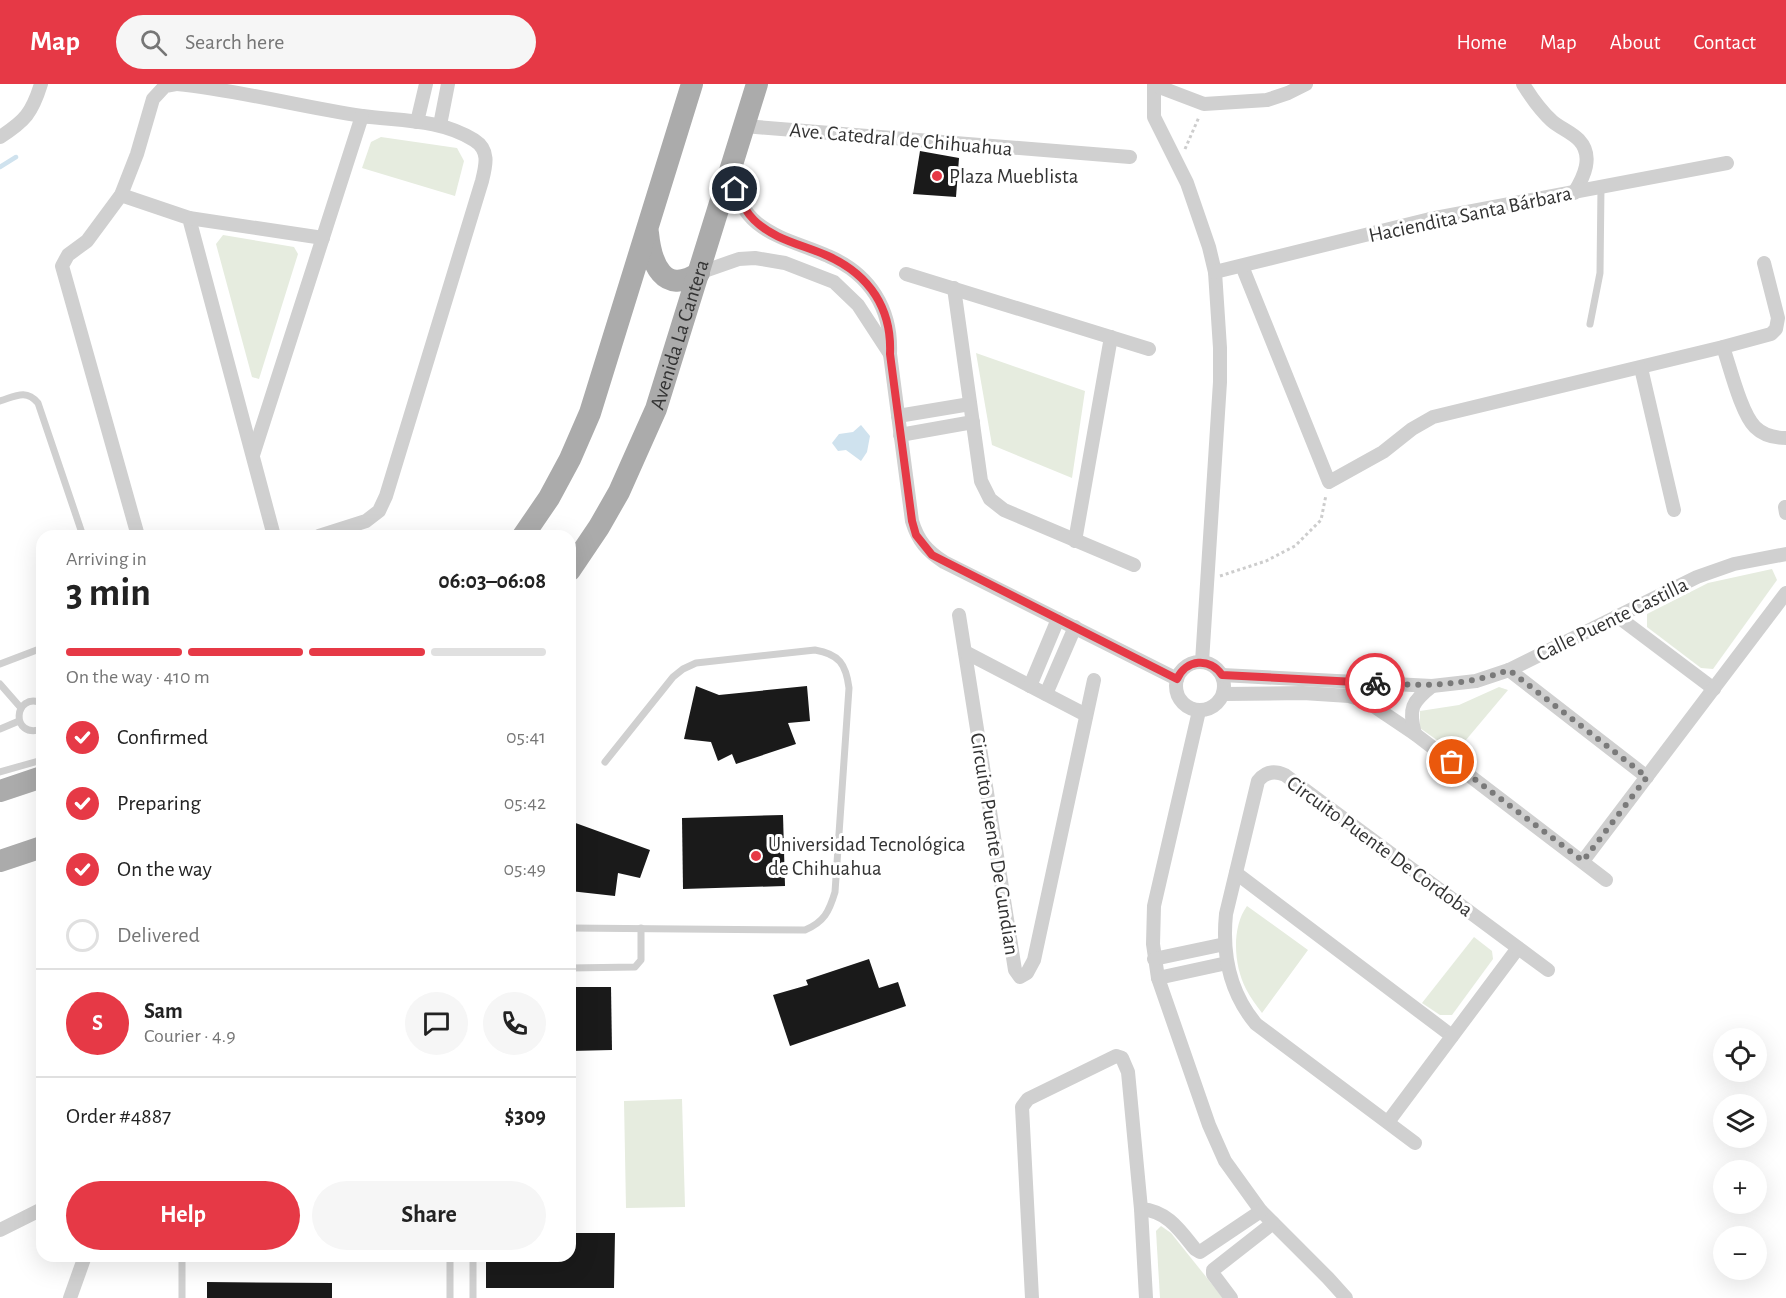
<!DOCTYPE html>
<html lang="en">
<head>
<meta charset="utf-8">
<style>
  body { margin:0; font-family:"Alegreya Sans",sans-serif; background:#f6f6f6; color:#222; height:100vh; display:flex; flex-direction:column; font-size:22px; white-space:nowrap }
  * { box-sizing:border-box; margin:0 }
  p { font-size:20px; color:#767676 }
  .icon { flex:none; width:33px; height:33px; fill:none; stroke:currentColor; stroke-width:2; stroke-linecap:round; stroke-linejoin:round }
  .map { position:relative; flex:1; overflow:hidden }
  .details { position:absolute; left:36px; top:446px; width:540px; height:732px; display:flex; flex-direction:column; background:#fff; border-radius:18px; box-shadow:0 6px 24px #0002 }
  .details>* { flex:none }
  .tools { position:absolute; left:1713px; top:944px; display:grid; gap:12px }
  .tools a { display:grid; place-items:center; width:54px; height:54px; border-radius:50%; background:#fff; box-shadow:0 6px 24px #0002; font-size:30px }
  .pin { position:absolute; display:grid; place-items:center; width:51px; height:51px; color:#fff; margin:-26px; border:3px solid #fff; border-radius:50%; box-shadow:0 2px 6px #0007 }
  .courier { position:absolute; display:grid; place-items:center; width:60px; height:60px; margin:-30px; border:4px solid #e63946; border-radius:50%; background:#fff; color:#222; box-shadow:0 2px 8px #0007 }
  .head em { font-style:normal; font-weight:600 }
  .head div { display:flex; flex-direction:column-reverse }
  .head { display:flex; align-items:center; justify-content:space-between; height:102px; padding:0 30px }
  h1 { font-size:39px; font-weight:600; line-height:45px }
  .bar { display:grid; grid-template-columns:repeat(4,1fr); gap:9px 6px; align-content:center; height:72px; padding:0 30px }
  .bar i { height:8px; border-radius:4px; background:#e0e0e0 }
  .bar .current { background:#e63946 }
  .bar p { grid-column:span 4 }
  .line { display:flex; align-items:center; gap:15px; padding:0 30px; border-top:2px solid #e0e0e0 }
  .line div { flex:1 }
  .round { display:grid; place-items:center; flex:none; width:63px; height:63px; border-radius:32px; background:#f6f6f6 }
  ol { padding:0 30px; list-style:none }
  li { display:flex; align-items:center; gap:18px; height:66px }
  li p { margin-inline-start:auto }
  li .icon { padding:6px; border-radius:50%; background:#e63946; color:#fff; stroke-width:4 }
  li:last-child { color:#767676 }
  li i { width:33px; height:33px; border:3px solid #e0e0e0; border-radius:50% }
  .button { display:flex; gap:12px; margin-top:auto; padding:12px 30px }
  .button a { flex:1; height:69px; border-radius:36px; background:#e63946; color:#fff; font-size:24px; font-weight:600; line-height:69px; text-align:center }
  .button a+a { background:#f6f6f6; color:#222 }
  header { display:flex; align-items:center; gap:36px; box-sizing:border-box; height:84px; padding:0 30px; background:#e63946; color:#fff }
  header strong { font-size:28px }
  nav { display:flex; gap:33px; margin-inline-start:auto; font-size:21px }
  .search { width:420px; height:54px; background:#f6f6f6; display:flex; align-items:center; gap:15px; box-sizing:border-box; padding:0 21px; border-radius:33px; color:#767676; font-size:22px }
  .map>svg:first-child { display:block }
  .green { fill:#e6ecdf }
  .water { fill:#cfe2ee }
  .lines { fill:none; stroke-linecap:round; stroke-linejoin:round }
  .stream { stroke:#cfe2ee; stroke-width:4.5 }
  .building { fill:#1a1a1a }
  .path { stroke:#cdcdcd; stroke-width:3; stroke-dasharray:3 3; stroke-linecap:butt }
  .service { stroke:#d0d0d0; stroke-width:7 }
  .minor { stroke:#d0d0d0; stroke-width:14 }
  .primary { stroke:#ababab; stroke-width:22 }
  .done { stroke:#7a7a7a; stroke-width:6; stroke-dasharray:0 10.8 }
  .route { stroke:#e63946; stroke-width:8 }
  .poi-dot { fill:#e63946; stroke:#fff; stroke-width:2 }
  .labels { text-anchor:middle; stroke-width:6; stroke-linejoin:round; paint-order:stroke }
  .street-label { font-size:21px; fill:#333; stroke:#fff }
  .poi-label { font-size:21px; fill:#333; stroke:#fff; text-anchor:start }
</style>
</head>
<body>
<header>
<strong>Map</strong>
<div class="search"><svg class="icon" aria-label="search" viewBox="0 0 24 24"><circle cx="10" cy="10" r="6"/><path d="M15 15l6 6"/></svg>Search here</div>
<nav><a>Home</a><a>Map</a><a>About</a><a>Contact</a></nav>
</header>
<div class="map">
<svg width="1786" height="1214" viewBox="0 0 1786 1214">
  <rect width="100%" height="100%" fill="#fff"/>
  <g class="green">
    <polygon points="381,53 457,64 464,77 455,112 362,84 371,58"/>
    <polygon points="223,151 294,163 298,170 259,295 252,293 216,160"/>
    <polygon points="976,269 1085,307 1072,394 992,361"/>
    <polygon points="1772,485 1777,496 1713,585 1701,584 1647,543 1647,530 1708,499"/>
    <polygon points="1499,603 1508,606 1455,669 1420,644 1420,627 1459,621"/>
    <path d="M 1247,822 L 1308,866 L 1262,929 C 1256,921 1250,913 1246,905 C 1234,882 1231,844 1247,822 Z"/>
    <polygon points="1474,853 1492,867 1493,875 1452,931 1440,931 1422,919"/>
    <polygon points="682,1015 685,1123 626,1124 624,1017"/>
    <polygon points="1161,1142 1171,1149 1223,1214 1160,1214 1156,1147"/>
  </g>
  <polygon class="water" points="861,341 870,352 867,368 861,377 846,366 838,367 832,359 839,350 853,348"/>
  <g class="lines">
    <polyline class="stream" points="0,83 16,73"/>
  </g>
  <g class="building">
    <polygon points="920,67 959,74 956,113 913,110"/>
    <polygon points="696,602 719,611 807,602 810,637 788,639 796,660 736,680 732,670 718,677 711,658 684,655"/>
    <polygon points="783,731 785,802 683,805 682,734"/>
    <polygon points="570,737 650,766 640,794 618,789 615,812 570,807"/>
    <polygon points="869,875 879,904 898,898 906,922 790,962 773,911 808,901 806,896"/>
    <polygon points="570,903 611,903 612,966 570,967"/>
    <polygon points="570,1149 615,1149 614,1204 486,1204 486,1172 570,1172"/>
    <polygon points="207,1198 332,1199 332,1214 207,1214"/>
  </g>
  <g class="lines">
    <g class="path">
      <polyline points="1185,65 1199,33"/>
      <polyline points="1220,492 1266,477 1295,462 1321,436 1326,411"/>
    </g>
    <g class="service">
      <polyline points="1590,240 1600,189 1601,103"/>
      <path d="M 0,317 C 16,312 26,305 38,319 L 83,452"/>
      <polyline points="0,580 42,564"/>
      <polyline points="0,600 21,624"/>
      <path d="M 42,619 C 13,607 10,656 42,645"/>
      <polyline points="0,645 19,637"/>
      <polyline points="0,688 42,676"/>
      <path d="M 570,844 L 805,846 C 824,838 829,828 835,808 L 849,604 C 846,580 839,570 815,566 L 696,579 L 683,585 L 673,593 L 605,678"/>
      <polyline points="570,884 635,883 641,876 641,844"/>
      <polyline points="450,1172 450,1214"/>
      <polyline points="182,1214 182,1172"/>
      <polyline points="473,1214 473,1172"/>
    </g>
    <g class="minor">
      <path d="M 177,0 C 239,6 300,23 362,32 C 400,37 441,35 474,56 C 490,66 486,81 482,97 L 386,412 L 379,427 L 366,437 L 319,452"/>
      <polyline points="1154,0 1154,33 1187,99 1209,163 1215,188 1220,264 1220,298 1202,578"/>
      <path d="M 1523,0 C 1531,13 1540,26 1552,37 C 1560,44 1571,48 1579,56 C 1594,72 1584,93 1574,109"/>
      <polyline points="1154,1 1204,20 1267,16 1288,9 1306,0"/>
      <polyline points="417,38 426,0"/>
      <polyline points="440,41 448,0"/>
      <polyline points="744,42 1130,73"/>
      <path d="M 0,53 C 25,37 32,29 41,0"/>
      <path d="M 729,92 C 736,109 742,127 757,139 C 778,156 804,161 828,172 C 870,190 892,225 890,270 L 912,437 C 918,457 927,467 944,478 L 1177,595"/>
      <polyline points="121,111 189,134 274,452"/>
      <polyline points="189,134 323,154"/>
      <polyline points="1242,182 1329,398 1383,368 1412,345 1433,333 1723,263 1771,250 1776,245 1778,234 1764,179"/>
      <polyline points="1215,188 1430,135 1727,79"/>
      <polyline points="699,189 739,175 755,174 785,179 834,198 858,221 890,270"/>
      <polyline points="906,190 1149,265"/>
      <polyline points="954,204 981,397 990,415 1004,426 1134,481"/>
      <path d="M 1723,263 C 1730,283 1741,329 1755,343 C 1764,352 1775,354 1786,354"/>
      <polyline points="1641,284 1674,426"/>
      <polyline points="898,332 970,320"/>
      <polyline points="900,351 973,338"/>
      <polyline points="253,371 362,32"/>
      <polyline points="1785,423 1786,429"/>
      <polyline points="138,452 62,182 68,171 87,157 121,111 137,70 153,15 165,2 176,0"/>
      <polyline points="1075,457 1111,253"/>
      <polyline points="959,531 1015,886 1020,893 1027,889 1034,876 1094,596"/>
      <polyline points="1617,532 1714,605"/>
      <polyline points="965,568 1086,631"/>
      <circle cx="1200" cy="602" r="24"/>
      <polyline points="1509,586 1647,693"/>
      <polyline points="1222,591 1432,602 1476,597 1509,586 1697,493 1734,480 1786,470"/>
      <polyline points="1030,602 1058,535"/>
      <polyline points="1046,610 1075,543"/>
      <polyline points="1224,610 1303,609 1349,612 1366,617 1415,650 1606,796"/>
      <polyline points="1199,627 1154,822 1153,860 1158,894 1209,1041 1225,1077 1261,1127 1328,1194 1346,1214"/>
      <path d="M 1415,650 C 1408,624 1412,618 1432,602"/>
      <polyline points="1583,777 1786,509"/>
      <polyline points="1236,789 1452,952"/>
      <polyline points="1154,875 1225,860"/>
      <polyline points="1158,894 1227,879"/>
      <polyline points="1388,1038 1518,864"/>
      <path d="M 1415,1059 L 1256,940 C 1230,909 1222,870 1226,830 L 1258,697 C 1265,688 1274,686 1285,691 L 1548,886"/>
      <path d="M 1141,1125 C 1167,1127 1179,1145 1195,1165 L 1200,1168 L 1261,1127"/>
      <polyline points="0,1146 42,1125"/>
      <polyline points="70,1214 85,1172"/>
      <polyline points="1032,1214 1022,1023 1028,1015 1116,972 1122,974 1128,988 1141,1125 1146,1214"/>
      <polyline points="1231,1214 1213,1190 1213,1186 1273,1139"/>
    </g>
    <g class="primary">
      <path d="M 648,149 C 651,179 663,212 699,189"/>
      <polyline points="523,452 549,414 570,375 590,329 692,0"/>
      <path id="s1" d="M 570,486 L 599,443 L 619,408 L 656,325 L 757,0"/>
      <polyline points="0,707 42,693"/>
      <polyline points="0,777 42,763"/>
    </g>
  </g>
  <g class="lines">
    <path class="done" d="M 1375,599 C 1424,602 1462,603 1509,586 L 1647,693 L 1583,777 L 1452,678"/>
    <path class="route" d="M 735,105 C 740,117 745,127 754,136 C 774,156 804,161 828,172 C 870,191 892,225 890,270 L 912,437 L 916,451 L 932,471 L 1177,595 C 1186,575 1210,573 1222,591 L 1375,599"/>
  </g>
  <g class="poi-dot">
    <circle cx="937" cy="92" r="6"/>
    <circle cx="756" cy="772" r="6"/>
  </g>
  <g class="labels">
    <g class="street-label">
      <text transform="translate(901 55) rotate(5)" y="7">Ave. Catedral de Chihuahua</text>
      <text transform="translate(1470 130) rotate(-12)" y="7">Haciendita Santa Bárbara</text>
      <text dy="7" stroke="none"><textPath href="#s1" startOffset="261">Avenida La Cantera</textPath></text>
      <text transform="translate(1612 535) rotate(-26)" y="7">Calle Puente Castilla</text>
      <text transform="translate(995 760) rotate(81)" y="7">Circuito Puente De Gundian</text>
      <text transform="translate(1380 762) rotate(36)" y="7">Circuito Puente De Cordoba</text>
    </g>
    <g class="poi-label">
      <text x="949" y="99">Plaza Mueblista</text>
      <text x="768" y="767">Universidad Tecnológica<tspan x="768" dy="24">de Chihuahua</tspan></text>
    </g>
  </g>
</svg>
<div class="tools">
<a><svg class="icon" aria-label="locate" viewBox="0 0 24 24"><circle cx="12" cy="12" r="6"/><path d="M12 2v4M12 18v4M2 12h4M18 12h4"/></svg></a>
<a><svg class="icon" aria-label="layers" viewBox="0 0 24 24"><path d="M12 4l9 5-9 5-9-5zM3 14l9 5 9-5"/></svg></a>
<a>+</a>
<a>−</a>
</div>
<div class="pin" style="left:1452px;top:678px;background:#ea580c"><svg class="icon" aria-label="bag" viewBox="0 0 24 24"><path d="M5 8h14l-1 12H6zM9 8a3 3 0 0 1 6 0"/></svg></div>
<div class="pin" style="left:735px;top:105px;background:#1f2937"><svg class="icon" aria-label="home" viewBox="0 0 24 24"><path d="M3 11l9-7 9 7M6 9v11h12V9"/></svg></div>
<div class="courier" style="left:1375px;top:599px"><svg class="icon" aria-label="bike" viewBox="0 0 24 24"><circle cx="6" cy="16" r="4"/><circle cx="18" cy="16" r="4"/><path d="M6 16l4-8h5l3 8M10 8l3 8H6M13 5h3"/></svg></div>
<section class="details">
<div class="head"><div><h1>3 min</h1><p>Arriving in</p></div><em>06:03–06:08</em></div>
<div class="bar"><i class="current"></i><i class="current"></i><i class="current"></i><i></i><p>On the way · 410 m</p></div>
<ol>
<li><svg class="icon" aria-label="check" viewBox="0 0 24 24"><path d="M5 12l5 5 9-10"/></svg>Confirmed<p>05:41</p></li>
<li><svg class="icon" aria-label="check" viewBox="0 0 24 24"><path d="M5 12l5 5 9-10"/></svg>Preparing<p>05:42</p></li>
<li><svg class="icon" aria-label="check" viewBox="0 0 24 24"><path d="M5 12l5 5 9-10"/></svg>On the way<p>05:49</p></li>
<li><i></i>Delivered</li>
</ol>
<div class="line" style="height:108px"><b class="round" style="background:#e63946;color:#fff">S</b><div><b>Sam</b><p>Courier · 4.9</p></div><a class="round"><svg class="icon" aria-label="chat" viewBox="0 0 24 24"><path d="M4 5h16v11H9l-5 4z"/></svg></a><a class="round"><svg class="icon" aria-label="phone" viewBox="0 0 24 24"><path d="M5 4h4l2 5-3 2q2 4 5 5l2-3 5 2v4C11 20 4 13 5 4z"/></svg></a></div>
<div class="line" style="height:78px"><div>Order #4887</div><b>$309</b></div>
<div class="button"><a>Help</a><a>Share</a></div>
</section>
</div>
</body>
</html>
